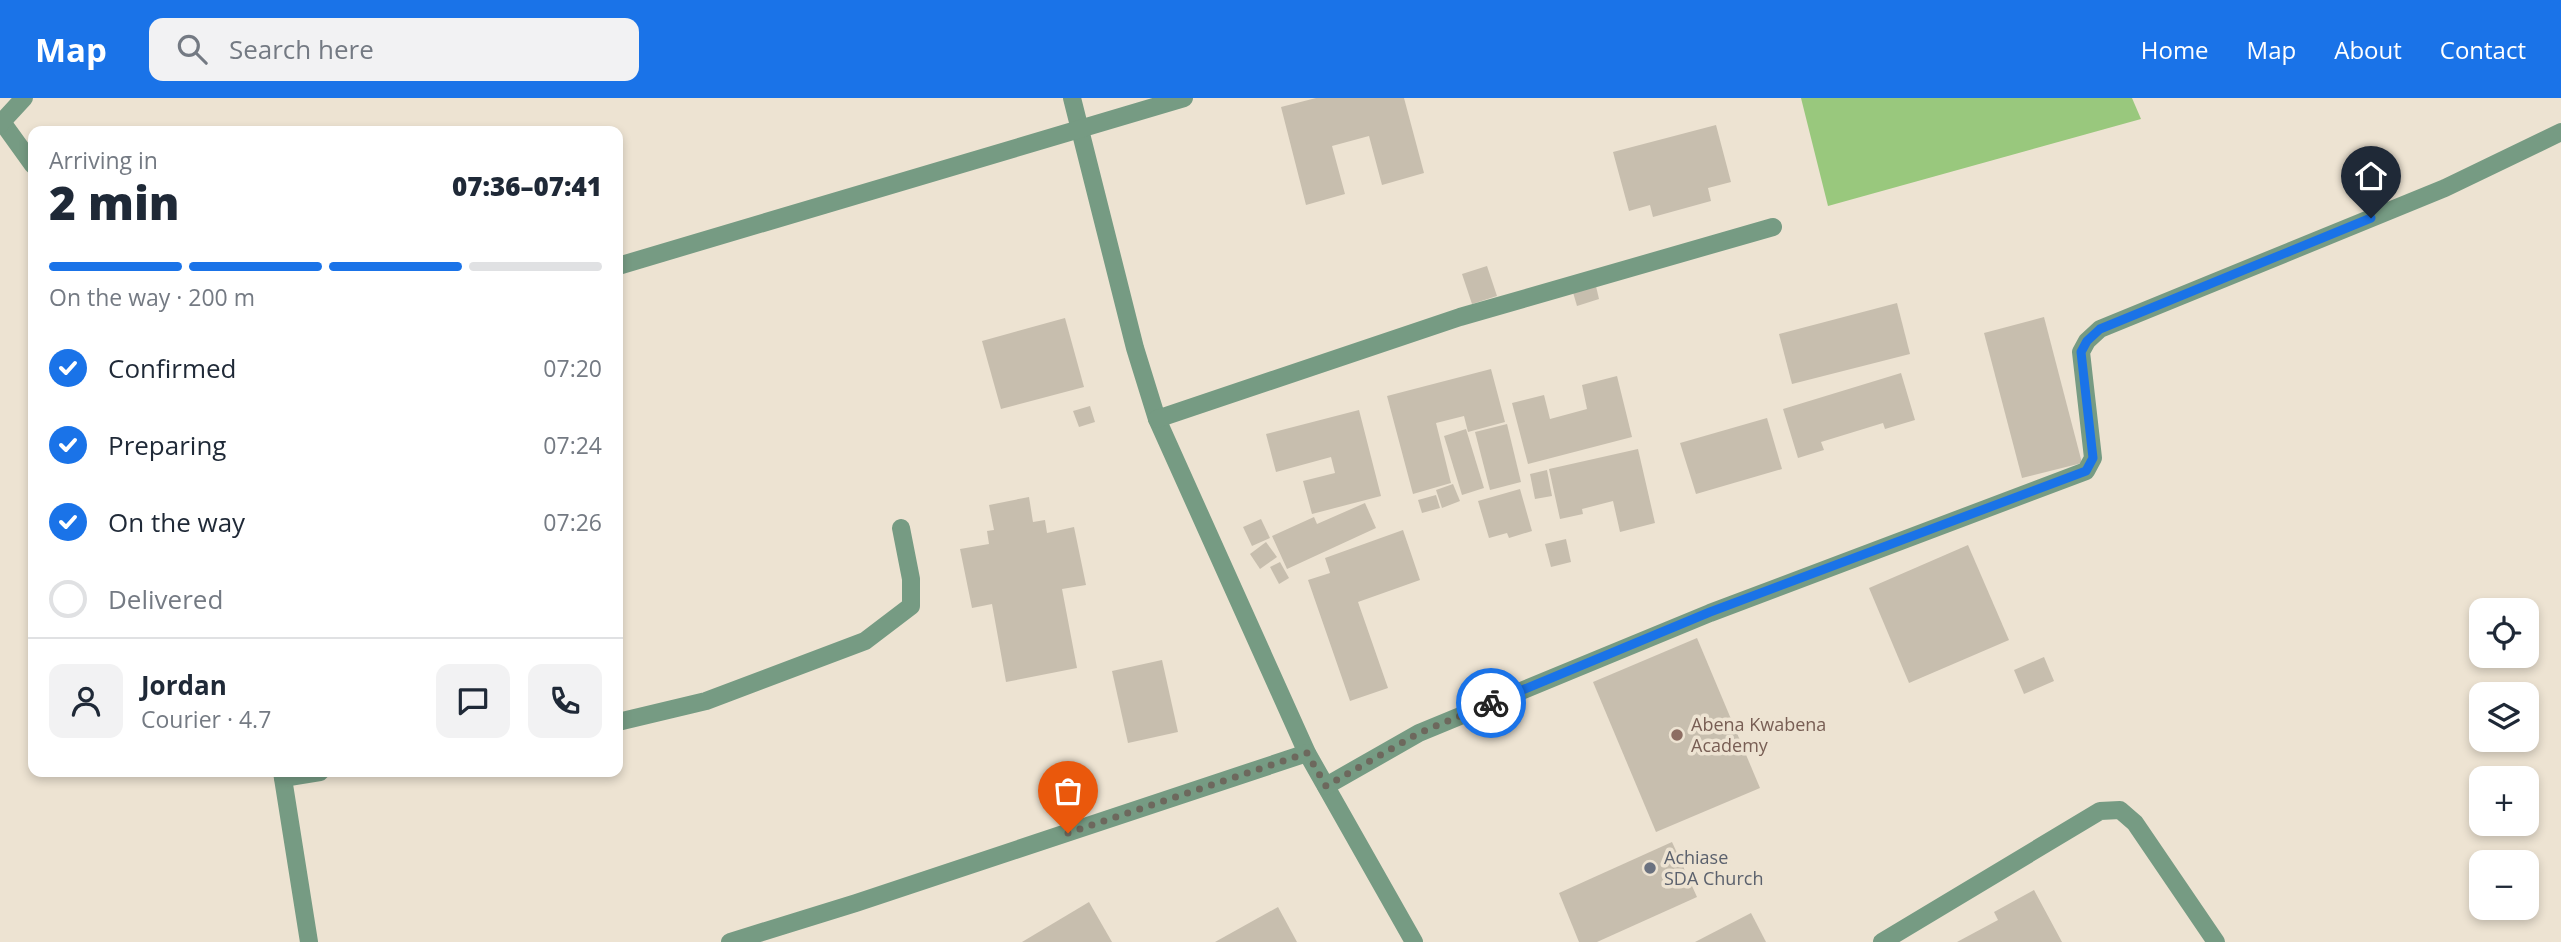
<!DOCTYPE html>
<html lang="en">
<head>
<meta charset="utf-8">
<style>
  body { margin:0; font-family:"Open Sans",sans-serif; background:#f2f2f3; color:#1f2937; height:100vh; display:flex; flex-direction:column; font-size:26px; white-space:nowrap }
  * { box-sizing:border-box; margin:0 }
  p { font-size:23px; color:#747a83 }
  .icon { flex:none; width:38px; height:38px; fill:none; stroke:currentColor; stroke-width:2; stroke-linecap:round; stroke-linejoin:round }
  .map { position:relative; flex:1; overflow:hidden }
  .details { position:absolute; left:28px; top:28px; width:595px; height:651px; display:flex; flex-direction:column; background:#fff; border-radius:14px; box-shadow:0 4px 10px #0003 }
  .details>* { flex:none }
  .tools { position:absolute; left:2469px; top:500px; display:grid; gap:14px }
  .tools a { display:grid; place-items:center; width:70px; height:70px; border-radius:14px; background:#fff; box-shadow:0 4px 10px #0003; font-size:35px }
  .pin { position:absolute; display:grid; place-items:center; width:60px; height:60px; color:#fff; margin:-72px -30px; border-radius:50% 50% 50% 0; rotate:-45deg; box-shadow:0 0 7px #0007 }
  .pin .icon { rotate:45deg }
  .courier { position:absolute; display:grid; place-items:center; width:70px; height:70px; margin:-35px; border:5px solid #1a73e8; border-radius:50%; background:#fff; color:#222; box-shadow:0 2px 9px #0007 }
  .headline em { font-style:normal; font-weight:800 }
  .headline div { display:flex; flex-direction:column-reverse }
  .headline { display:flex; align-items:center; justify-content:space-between; height:119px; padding:0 21px }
  h1 { font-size:46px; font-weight:800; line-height:52px }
  .bar { display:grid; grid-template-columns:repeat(4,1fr); gap:10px 7px; align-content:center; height:84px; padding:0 21px }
  .bar i { height:9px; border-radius:5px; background:#e0e1e3 }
  .bar .selected { background:#1a73e8 }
  .bar p { grid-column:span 4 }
  .line { display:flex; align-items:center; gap:18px; padding:0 21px; border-top:2px solid #e0e1e3 }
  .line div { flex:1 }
  .round { display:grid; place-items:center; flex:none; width:74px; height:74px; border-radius:14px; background:#f2f2f3 }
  ol { padding:0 21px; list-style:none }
  li { display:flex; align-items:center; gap:21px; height:77px }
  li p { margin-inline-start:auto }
  li .icon { padding:7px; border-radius:50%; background:#1a73e8; color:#fff; stroke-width:4 }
  li:last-child { color:#747a83 }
  li i { width:38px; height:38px; border:4px solid #e0e1e3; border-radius:50% }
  header { display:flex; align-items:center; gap:42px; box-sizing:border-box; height:98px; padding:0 35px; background:#1a73e8; color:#fff }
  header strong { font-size:33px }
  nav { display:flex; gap:38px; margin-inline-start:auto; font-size:24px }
  .search { width:490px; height:63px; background:#f2f2f3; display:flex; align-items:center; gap:18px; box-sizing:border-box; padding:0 24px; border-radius:14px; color:#747a83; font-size:26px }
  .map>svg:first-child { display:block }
  .green { fill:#99c87d }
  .building { fill:#c7beae }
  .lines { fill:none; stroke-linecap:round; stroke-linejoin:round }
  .minor { stroke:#769b83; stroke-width:18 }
  .done { stroke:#6d685d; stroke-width:7; stroke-dasharray:0 12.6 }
  .route { stroke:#1a73e8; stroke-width:9 }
  .education-dot { fill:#8d6e63; stroke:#ede3d2; stroke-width:2.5 }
  .worship-dot { fill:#6b7280; stroke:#ede3d2; stroke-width:2.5 }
  .labels { text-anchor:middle; stroke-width:7; stroke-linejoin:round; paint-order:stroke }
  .education-label { font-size:18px; fill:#785e54; stroke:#ede3d2; text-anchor:start }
  .worship-label { font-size:18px; fill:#5b616d; stroke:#ede3d2; text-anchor:start }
</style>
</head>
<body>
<header>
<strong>Map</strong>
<div class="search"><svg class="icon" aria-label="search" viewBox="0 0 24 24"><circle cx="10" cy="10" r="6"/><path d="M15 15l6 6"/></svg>Search here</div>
<nav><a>Home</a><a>Map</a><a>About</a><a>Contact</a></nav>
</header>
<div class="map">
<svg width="2561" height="844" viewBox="0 0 2561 844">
  <rect width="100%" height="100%" fill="#ede3d2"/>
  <polygon class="green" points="1801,0 2132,0 2141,21 1828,108"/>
  <g class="building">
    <polygon points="1316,0 1404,0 1424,75 1382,87 1369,38 1332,48 1345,96 1306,107 1281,9"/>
    <polygon points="1716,27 1731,84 1708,90 1711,103 1653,119 1650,107 1629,113 1613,54"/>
    <polygon points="1487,168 1497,198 1472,206 1462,176"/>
    <polygon points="1595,184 1599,201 1577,208 1572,191"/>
    <polygon points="1897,205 1910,256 1792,286 1779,236"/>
    <polygon points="2044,219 2082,365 2022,380 1984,235"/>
    <polygon points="1065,220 1084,289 1001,311 982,243"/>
    <polygon points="1491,271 1505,324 1468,334 1464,318 1436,325 1451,385 1413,396 1387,298"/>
    <polygon points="1901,275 1915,322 1885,331 1883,325 1821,344 1824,352 1798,360 1783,311"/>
    <polygon points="1617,278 1632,339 1528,366 1512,305 1544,297 1550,321 1587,311 1582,287"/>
    <polygon points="1090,308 1095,324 1079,329 1073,313"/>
    <polygon points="1359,312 1381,398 1312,416 1303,383 1335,375 1331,359 1276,374 1266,336"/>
    <polygon points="1767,320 1782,371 1696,396 1680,345"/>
    <polygon points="1507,326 1521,384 1490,392 1475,334"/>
    <polygon points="1466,331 1484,390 1462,397 1444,338"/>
    <polygon points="1638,351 1655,425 1620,434 1613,403 1582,411 1583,416 1560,421 1549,371"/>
    <polygon points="1547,372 1552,398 1535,401 1530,376"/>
    <polygon points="1453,386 1460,403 1442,410 1436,392"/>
    <polygon points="1520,391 1532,433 1509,440 1507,435 1489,440 1478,403"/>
    <polygon points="1436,397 1440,410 1422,415 1418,402"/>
    <polygon points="1029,399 1033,424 1045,422 1047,435 1074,429 1086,487 1062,491 1077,570 1006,584 992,506 972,510 960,451 989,446 987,433 994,432 989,407"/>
    <polygon points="1365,405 1376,430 1287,471 1272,438 1314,419 1317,426"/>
    <polygon points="1261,421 1270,440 1252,448 1243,429"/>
    <polygon points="1403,432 1420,482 1358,504 1388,590 1350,603 1308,482 1330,475 1325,460"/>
    <polygon points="1566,441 1571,464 1551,469 1545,446"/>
    <polygon points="1266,444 1277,459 1260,471 1250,456"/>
    <polygon points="1968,447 2009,542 1909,585 1869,490"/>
    <polygon points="1280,464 1289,480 1279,486 1270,469"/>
    <polygon points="1697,540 1760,690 1656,734 1593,584"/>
    <polygon points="2044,559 2054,583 2024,596 2014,572"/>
    <polygon points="1162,562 1178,634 1128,645 1112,573"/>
    <polygon points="1672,744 1697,799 1597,844 1579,844 1559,795"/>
    <polygon points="2034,792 2062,844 1957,844 1998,822 1994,814"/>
    <polygon points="1089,804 1112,844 1022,844"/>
    <polygon points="1278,809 1297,844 1215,844"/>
    <polygon points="1751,815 1766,844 1695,844"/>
  </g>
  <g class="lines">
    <g class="minor">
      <polyline points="1072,0 1135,250 1157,321 1307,655 1414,844"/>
      <polyline points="2,24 33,67"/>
      <polyline points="0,26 24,0"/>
      <polyline points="618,168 1184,0"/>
      <polyline points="1157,321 1460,219 1773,129"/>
      <polyline points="618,624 706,603 865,543 911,508 911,481 901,430"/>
      <polyline points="282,674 309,844"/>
      <polyline points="283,680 320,674"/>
      <polyline points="1326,688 1419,635 1710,515 2086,373 2093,360 2081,254 2087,243 2100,231 2445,90 2561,34"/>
      <polyline points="730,844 856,805 1307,655"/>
      <polyline points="1882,844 2100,713 2120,712 2135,725 2216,844"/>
    </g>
  </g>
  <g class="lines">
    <polyline class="done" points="1068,735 1307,655 1326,688 1419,635 1491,605"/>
    <polyline class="route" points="1491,605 1710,514 2086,373 2093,360 2081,254 2087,243 2100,231 2371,120"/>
  </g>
  <circle class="education-dot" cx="1677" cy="637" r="7"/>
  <circle class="worship-dot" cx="1650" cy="770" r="7"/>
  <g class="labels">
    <g class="education-label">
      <text x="1691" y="633">Abena Kwabena<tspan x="1691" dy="21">Academy</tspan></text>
    </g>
    <g class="worship-label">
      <text x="1664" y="766">Achiase<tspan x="1664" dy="21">SDA Church</tspan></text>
    </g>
  </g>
</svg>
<div class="tools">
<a><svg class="icon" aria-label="locate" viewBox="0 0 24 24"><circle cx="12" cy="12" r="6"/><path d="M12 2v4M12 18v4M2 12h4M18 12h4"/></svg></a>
<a><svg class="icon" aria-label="layers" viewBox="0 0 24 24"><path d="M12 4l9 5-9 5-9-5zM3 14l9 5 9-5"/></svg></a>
<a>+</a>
<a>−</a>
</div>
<div class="pin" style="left:1068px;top:735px;background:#ea580c"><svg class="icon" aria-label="bag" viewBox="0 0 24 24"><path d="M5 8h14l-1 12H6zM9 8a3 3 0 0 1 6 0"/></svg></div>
<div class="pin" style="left:2371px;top:120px;background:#1f2937"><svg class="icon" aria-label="home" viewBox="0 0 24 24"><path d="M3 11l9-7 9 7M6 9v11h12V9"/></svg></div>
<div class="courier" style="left:1491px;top:605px"><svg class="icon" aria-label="bike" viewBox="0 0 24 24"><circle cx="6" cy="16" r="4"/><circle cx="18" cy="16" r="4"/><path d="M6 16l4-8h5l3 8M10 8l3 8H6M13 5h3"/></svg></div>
<section class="details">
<div class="headline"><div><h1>2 min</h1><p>Arriving in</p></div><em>07:36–07:41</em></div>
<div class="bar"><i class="selected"></i><i class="selected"></i><i class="selected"></i><i></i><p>On the way · 200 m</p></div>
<ol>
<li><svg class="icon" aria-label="check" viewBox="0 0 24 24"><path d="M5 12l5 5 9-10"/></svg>Confirmed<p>07:20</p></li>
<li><svg class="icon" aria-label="check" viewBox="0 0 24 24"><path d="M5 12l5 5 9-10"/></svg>Preparing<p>07:24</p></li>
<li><svg class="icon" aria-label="check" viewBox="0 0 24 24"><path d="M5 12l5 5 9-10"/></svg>On the way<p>07:26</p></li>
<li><i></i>Delivered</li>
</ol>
<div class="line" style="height:126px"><a class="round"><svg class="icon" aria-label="person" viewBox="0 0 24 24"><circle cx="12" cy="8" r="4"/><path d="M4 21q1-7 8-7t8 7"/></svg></a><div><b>Jordan</b><p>Courier · 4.7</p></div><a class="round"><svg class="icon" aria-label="chat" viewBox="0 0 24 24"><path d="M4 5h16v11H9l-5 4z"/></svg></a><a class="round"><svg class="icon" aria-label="phone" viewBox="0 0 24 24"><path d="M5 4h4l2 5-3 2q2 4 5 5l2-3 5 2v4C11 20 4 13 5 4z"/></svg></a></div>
</section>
</div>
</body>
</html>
